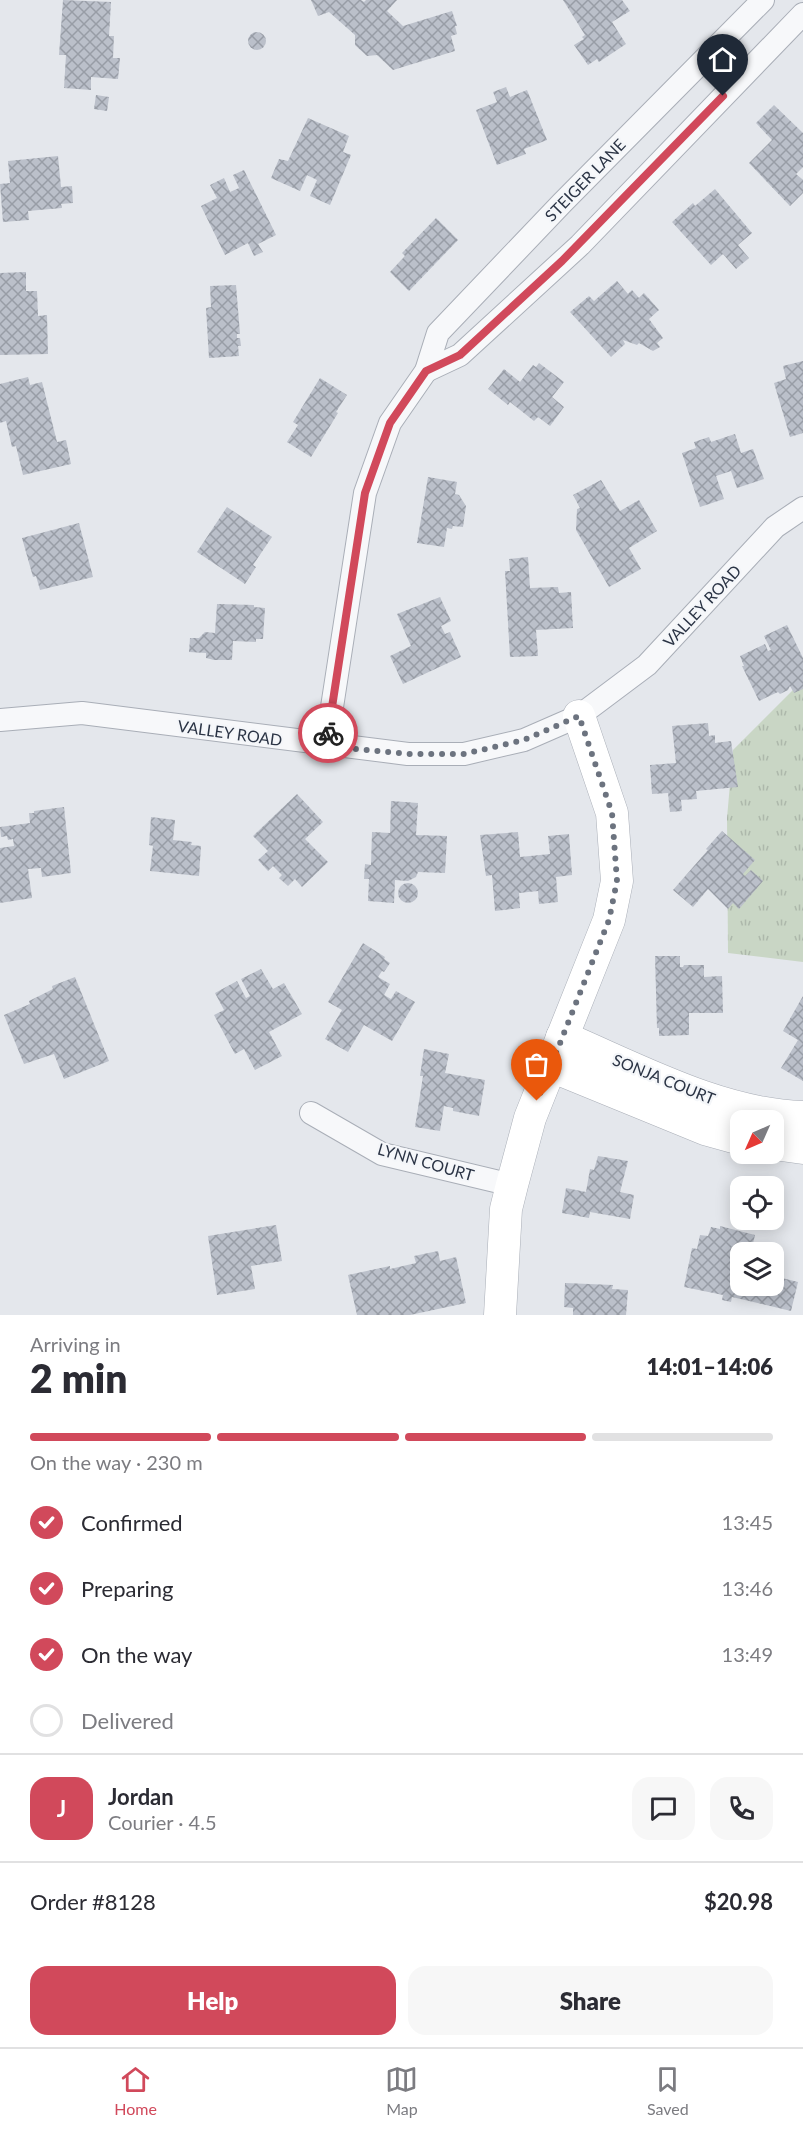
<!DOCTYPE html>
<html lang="en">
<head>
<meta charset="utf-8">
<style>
  body { margin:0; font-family:Lato,sans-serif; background:#f7f7f7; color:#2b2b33; height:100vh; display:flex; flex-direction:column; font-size:22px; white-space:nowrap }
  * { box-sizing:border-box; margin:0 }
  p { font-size:20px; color:#7c7c81 }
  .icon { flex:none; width:33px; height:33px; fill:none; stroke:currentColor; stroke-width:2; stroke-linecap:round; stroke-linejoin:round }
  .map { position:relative; height:1315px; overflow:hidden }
  .drawer { display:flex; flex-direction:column; background:#fff; flex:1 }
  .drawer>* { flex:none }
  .needle { width:39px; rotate:225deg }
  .buttons { position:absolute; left:730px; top:1110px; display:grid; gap:12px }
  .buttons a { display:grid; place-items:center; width:54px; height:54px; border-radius:12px; background:#fff; box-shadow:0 3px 15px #0003; font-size:30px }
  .pin { position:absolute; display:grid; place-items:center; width:51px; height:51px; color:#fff; margin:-62px -26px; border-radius:50% 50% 50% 0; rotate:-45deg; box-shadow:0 0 6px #0007 }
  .pin .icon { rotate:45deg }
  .courier { position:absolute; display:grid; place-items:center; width:60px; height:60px; margin:-30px; border:4px solid #d1495b; border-radius:50%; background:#fff; color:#222; box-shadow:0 2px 8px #0007 }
  .overview em { font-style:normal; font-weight:800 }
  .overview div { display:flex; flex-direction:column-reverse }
  .overview { display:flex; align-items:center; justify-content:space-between; height:102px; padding:0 30px }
  h1 { font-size:39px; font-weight:800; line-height:45px }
  .bar { display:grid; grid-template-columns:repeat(4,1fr); gap:9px 6px; align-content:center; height:72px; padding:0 30px }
  .bar i { height:8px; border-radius:4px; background:#e1e1e2 }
  .bar .current { background:#d1495b }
  .bar p { grid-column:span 4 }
  .line { display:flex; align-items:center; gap:15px; padding:0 30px; border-top:2px solid #e1e1e2 }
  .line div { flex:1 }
  .round { display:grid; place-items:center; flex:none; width:63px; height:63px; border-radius:18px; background:#f7f7f7 }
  ol { padding:0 30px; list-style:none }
  li { display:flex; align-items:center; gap:18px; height:66px }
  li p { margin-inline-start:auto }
  li .icon { padding:6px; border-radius:50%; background:#d1495b; color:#fff; stroke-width:4 }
  li:last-child { color:#7c7c81 }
  li i { width:33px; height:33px; border:3px solid #e1e1e2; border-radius:50% }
  .primary-button { display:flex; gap:12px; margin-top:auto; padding:12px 30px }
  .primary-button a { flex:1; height:69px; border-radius:18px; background:#d1495b; color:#fff; font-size:24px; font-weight:800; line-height:69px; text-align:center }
  .primary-button a+a { background:#f7f7f7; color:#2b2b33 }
  .dock { display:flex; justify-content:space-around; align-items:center; height:84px; border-top:2px solid #e1e1e2; background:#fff; font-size:16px; color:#7c7c81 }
  .dock a { display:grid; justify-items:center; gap:3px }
  .dock .current { color:#d1495b }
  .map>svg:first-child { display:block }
  .grass { fill:url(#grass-tufts) }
  .building { fill:url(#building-cross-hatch) }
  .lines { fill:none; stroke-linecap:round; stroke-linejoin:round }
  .street-casing { stroke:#a9aeb7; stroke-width:24 }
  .secondary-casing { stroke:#a9aeb7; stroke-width:33 }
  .street { stroke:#f7f8fa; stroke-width:22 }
  .secondary { stroke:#fff; stroke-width:32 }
  .done { stroke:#6c737f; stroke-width:6; stroke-dasharray:0 10.8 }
  .route { stroke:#d1495b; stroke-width:8 }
  .labels { text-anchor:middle; stroke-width:4.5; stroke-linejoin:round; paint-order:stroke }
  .street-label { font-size:16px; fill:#2b3445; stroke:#f4f6f9 }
</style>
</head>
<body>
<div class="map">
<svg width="803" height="1315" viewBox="0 0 803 1315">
  <defs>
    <pattern id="grass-tufts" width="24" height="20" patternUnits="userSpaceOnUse" patternTransform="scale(1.5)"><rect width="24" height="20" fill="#c9d6c5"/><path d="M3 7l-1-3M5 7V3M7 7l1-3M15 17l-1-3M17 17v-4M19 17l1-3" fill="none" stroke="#adb8ab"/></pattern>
    <pattern id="building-cross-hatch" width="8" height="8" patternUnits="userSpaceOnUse" patternTransform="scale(1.5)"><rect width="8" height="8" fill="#bbc0ca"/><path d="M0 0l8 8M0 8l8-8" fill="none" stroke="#989da6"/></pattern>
  </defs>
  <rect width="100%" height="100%" fill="#e4e7ec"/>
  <polygon class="grass" points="803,680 803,962 728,953 727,818 733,750"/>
  <g class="building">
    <polygon points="63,0 111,2 109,36 114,36 113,58 120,58 118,79 91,77 91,90 64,88 66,55 59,55"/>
    <polygon points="311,0 361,0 364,2 366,0 397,0 387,11 403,26 452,11 457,26 455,26 457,34 451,36 455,51 393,70 377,55 367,56 355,45 355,35 329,12 318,16"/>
    <polygon points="563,0 622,0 630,11 612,22 626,44 599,62 597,59 588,65 574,45 584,39 582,37 585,35"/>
    <circle cx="257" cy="41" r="9"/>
    <polygon points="506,87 510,97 527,90 547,140 524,149 526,154 497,165 476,110 497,102 493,92"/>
    <polygon points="96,95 109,97 107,111 94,109"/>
    <polygon points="774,105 803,133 803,167 796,174 803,180 803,193 790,206 749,163 772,140 756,123"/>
    <polygon points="308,118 349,136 343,152 351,155 330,205 310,196 317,180 307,175 300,191 271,178 279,159 288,161"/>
    <polygon points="58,156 61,187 72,186 73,203 61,204 62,208 28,211 29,220 3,222 0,184 10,183 8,161"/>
    <polygon points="244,170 276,235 258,244 263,252 254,256 248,243 225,255 201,206 217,198 210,185 224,178 230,192 239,188 233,175"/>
    <polygon points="715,189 752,233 738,245 749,258 736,269 723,254 711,265 672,222 693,203 695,206"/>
    <polygon points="436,218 458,240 409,291 390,272 405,256 402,253"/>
    <polygon points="26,272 26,291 37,291 38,316 47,315 48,354 0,355 0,273"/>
    <polygon points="617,281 628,294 632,290 639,298 644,293 659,310 649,319 663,338 657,343 660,347 653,351 639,343 637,345 623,340 625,344 611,357 570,312 589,296 594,301"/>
    <polygon points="236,285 240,334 237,334 237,338 240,338 241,346 238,346 239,356 209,358 206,308 211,307 210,286"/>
    <polygon points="803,361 803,433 790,437 774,383 786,379 783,366"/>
    <polygon points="539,363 564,382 552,397 564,407 550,426 538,417 534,421 510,402 508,405 488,389 504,369 520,382 533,365 536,367"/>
    <polygon points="28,377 30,385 42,382 57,442 66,440 71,464 23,475 16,446 12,447 6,421 0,423 0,384"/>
    <polygon points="320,378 347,395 336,412 338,413 311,457 287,442 298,425 293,422"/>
    <polygon points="735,434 741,453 753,449 764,479 737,488 731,471 716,476 724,499 700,507 682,453 696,448 694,442 709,437 711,442"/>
    <polygon points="428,477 457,482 455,494 459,495 466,506 463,527 453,526 452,529 447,528 444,547 417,543"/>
    <polygon points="601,480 620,511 639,500 657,531 629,548 641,569 609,587 576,530 577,509 580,508 573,495"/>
    <polygon points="227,507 272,537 253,565 256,567 245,584 197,552"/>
    <polygon points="79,523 93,577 40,590 36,576 33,577 22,538"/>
    <polygon points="528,557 530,588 558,587 559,593 571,592 573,628 536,630 538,656 510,657 505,571 510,571 509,559"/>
    <polygon points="440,597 451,621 441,626 445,634 450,632 461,657 403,684 390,656 411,646 397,614"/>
    <polygon points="217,604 254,605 254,607 265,608 263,639 256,639 256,642 233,641 232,660 214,660 206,658 206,653 189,652 190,638 199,638 205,632 215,633"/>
    <polygon points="787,625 803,658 803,689 794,693 790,686 788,690 780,694 778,692 759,701 742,666 744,666 740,656 765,644 768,651 771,650 764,636"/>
    <polygon points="708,723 709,736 715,735 715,743 731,741 738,787 696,791 697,799 681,800 682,811 670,812 668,793 652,794 650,765 676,763 672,726"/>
    <polygon points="297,794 323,822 305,839 328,862 302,887 295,879 288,886 279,878 282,875 273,866 268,871 258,860 268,851 253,836"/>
    <polygon points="391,801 418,803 416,835 447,836 445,873 418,872 416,877 408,881 395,880 394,903 368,901 369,879 364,879 365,864 371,865 372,832 390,833"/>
    <polygon points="64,807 71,873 42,877 41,868 28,869 32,898 0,903 0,848 14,846 13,839 8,840 7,836 1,837 0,827 30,823 29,813 34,813 34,811"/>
    <polygon points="151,817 175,820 173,840 192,842 191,845 201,846 199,876 150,871 153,846 149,845"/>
    <polygon points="722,831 755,860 743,874 745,876 751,870 763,881 739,909 733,903 728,909 708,889 693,907 673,890 708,850 706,849"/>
    <polygon points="518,832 520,857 550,854 548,836 569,834 572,875 556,877 558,902 539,904 538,891 519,893 520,908 495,911 492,875 486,876 480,835"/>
    <circle cx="408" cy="893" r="10"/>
    <polygon points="363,943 385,957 384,959 390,963 384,972 382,971 378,977 390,984 384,995 391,999 396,991 415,1002 392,1041 364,1025 348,1052 325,1039 342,1010 328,1002"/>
    <polygon points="655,956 680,956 680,967 683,967 684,965 704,965 704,977 722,976 723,1013 689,1013 689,1035 659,1036 659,1028 657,1028"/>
    <polygon points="261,969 273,989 284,983 302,1014 269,1032 282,1056 255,1070 244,1049 235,1054 214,1015 224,1010 215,993 237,981 246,998 250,996 241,979"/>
    <polygon points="75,977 109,1061 64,1079 54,1054 24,1064 4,1015 30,1004 29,1001 53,989 52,986"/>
    <polygon points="803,996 803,1081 781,1068 798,1040 783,1031"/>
    <polygon points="424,1049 449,1054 445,1073 485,1080 479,1116 453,1111 453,1108 444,1106 440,1131 415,1127 423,1076 420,1076"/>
    <polygon points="598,1156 628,1161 620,1192 634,1195 630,1219 590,1212 589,1218 562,1213 566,1188 586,1192 590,1169 594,1170"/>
    <polygon points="276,1225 282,1261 251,1266 255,1289 217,1295 208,1236"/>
    <polygon points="720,1226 755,1235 751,1252 741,1252 741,1286 774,1286 774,1276 798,1282 791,1311 732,1297 731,1302 722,1300 723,1295 684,1287 692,1248 697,1249 700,1235 708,1236 711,1227 720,1229"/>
    <polygon points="438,1251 440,1261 456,1257 466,1303 410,1315 357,1315 348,1275 390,1266 390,1269 416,1263 414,1256"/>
    <polygon points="565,1283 613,1285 612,1289 628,1290 626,1315 573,1315 573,1308 564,1307"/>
  </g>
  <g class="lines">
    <defs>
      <g id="street">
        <polyline points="426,371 460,355 580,245 803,14"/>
        <polyline points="0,720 82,713 408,754 464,754 524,740 579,716 647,665 775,527 803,508"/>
        <polyline points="326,746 365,493 390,423 426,371 438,333 562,203 763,0"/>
        <polyline points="311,1113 382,1154 512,1185"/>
      </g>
      <g id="secondary">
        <path d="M 562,1037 C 637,1069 721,1115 803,1117"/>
        <polyline points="551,1066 705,1129 741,1139"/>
        <polyline points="774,1144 803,1148"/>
        <polyline points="500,1315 506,1209 512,1185 530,1118 609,920 617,881 612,813 579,716"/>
      </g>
    </defs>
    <use href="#street" class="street-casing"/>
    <use href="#secondary" class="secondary-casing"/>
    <use href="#street" class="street"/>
    <use href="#secondary" class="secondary"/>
  </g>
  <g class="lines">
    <polyline class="done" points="328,733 326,746 408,754 464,754 524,740 579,716 612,813 617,881 609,920 537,1101"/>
    <polyline class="route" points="328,733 365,493 390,423 426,371 460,355 562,261 723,96"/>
  </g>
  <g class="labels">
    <g class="street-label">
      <text transform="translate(585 180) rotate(-46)" y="6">STEIGER LANE</text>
      <text transform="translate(702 606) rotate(-47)" y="6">VALLEY ROAD</text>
      <text transform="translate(230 733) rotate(8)" y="6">VALLEY ROAD</text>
      <text transform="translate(664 1079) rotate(22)" y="6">SONJA COURT</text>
      <text transform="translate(426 1162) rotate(16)" y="6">LYNN COURT</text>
    </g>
  </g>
</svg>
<div class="buttons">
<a><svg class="needle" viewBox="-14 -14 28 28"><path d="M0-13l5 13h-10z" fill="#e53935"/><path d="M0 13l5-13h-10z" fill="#7c7c81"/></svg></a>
<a><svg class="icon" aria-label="locate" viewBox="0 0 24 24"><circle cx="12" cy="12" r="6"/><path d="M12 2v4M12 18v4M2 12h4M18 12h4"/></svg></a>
<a><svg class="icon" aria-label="layers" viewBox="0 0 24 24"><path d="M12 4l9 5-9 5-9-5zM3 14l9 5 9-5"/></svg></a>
</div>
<div class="pin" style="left:537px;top:1101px;background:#ea580c"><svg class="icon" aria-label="bag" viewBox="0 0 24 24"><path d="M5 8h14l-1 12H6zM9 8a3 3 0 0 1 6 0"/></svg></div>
<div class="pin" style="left:723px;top:96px;background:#1f2937"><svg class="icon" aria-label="home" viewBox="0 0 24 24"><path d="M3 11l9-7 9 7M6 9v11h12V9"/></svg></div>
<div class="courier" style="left:328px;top:733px"><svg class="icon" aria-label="bike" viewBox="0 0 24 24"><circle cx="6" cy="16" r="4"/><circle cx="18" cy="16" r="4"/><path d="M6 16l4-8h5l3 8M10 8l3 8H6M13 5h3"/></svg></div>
</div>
<section class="drawer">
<div class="overview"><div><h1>2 min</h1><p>Arriving in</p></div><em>14:01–14:06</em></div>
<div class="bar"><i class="current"></i><i class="current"></i><i class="current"></i><i></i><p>On the way · 230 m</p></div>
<ol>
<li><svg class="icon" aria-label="check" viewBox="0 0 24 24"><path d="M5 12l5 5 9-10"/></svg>Confirmed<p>13:45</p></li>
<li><svg class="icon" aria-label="check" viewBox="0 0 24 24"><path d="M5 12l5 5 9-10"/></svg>Preparing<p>13:46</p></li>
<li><svg class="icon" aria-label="check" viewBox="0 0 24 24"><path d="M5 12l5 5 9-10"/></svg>On the way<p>13:49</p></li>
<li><i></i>Delivered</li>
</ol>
<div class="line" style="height:108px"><b class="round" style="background:#d1495b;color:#fff">J</b><div><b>Jordan</b><p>Courier · 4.5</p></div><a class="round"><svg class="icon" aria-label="chat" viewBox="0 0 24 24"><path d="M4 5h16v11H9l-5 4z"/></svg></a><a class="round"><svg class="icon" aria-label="phone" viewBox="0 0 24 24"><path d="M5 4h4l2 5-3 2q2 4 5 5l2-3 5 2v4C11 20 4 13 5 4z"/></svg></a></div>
<div class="line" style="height:78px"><div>Order #8128</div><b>$20.98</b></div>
<div class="primary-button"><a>Help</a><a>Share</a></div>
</section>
<nav class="dock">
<a class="current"><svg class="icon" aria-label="home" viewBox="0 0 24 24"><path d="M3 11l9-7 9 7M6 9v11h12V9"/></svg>Home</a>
<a><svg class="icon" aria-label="map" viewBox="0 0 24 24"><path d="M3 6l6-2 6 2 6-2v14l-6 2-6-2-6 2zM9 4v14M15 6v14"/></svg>Map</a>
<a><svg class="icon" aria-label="saved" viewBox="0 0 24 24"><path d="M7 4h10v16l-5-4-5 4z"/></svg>Saved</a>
</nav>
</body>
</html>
